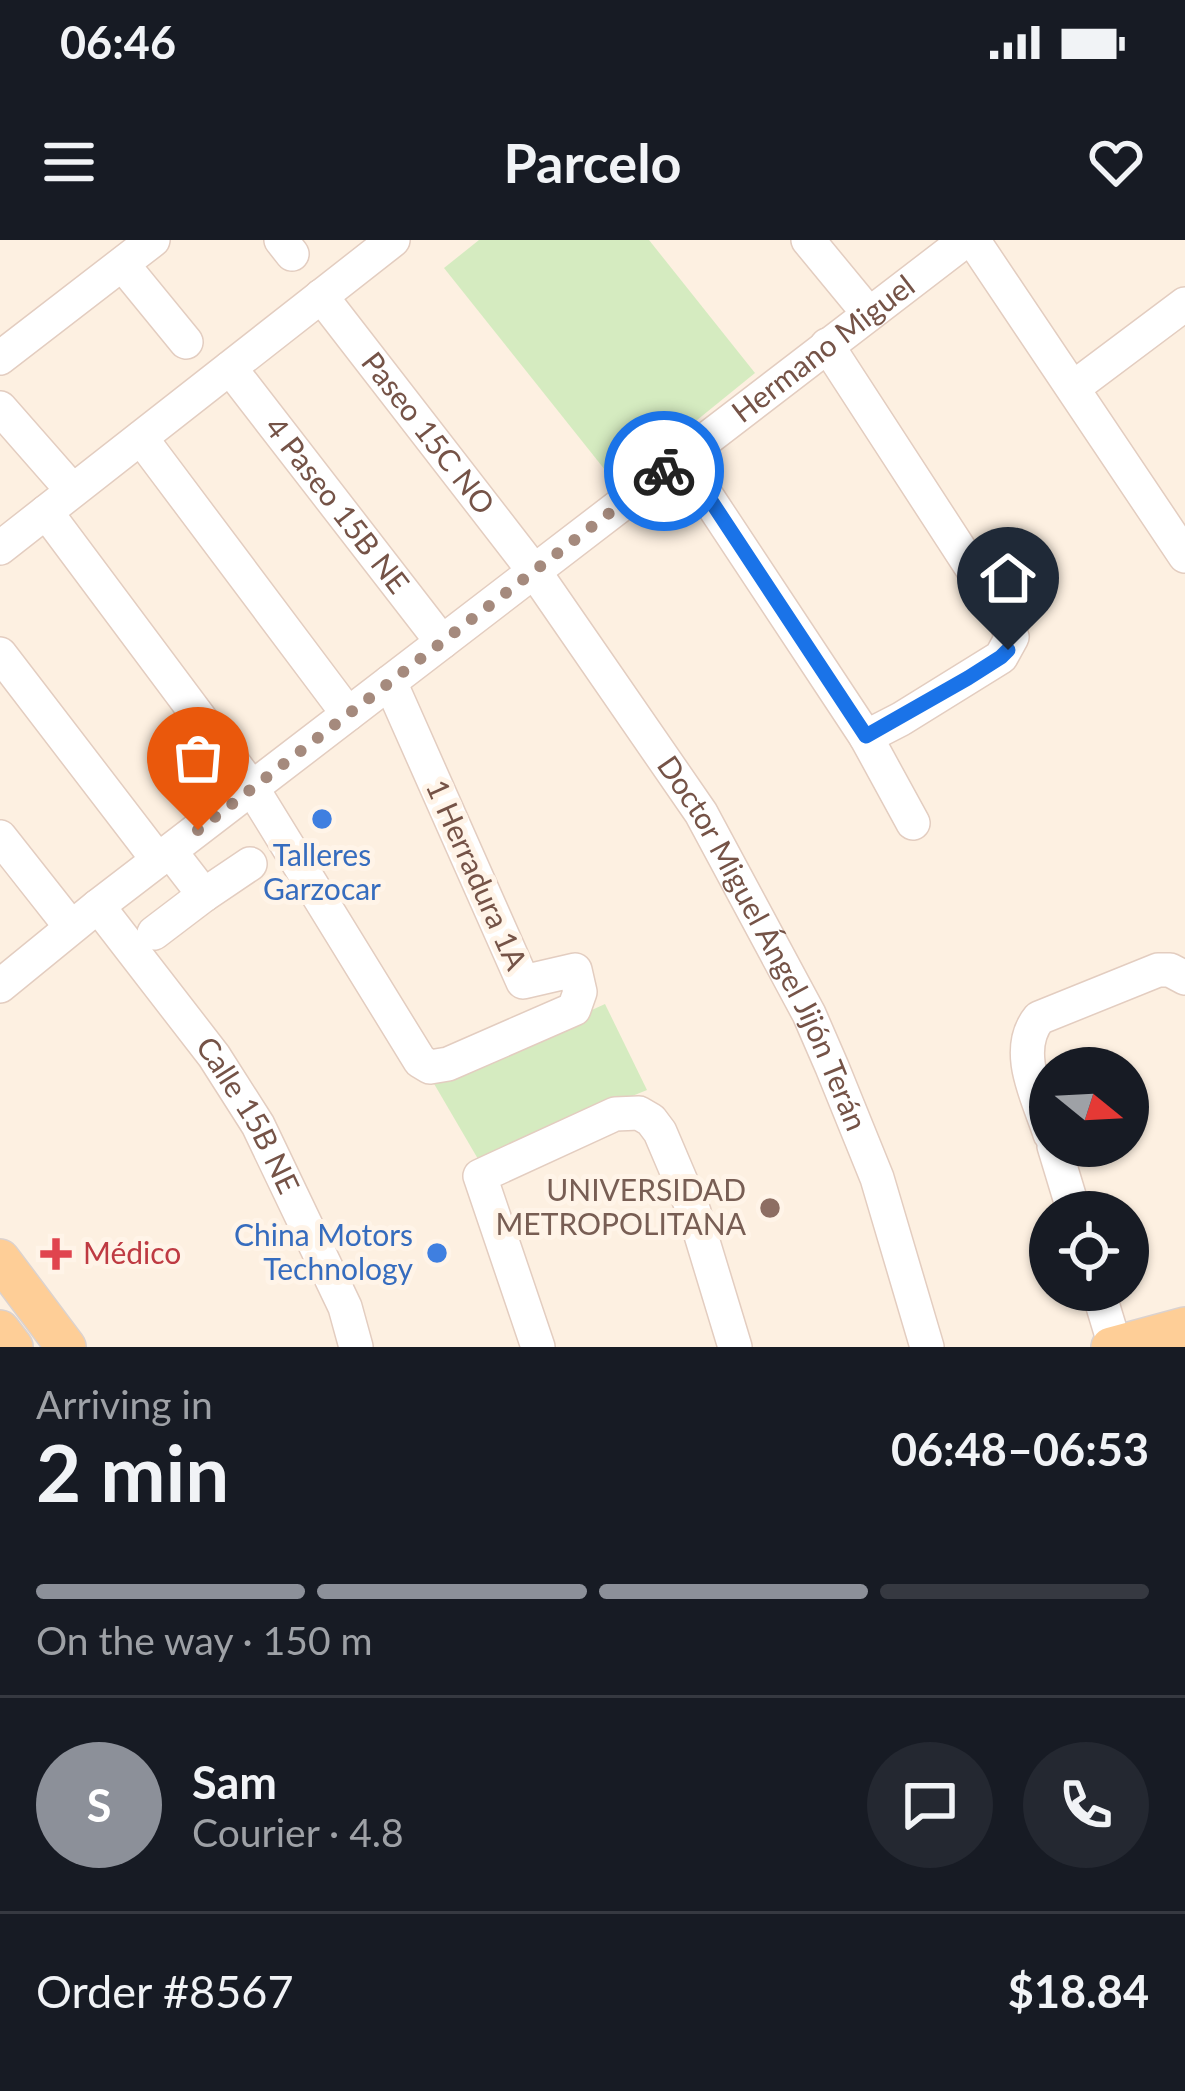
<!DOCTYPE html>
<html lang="en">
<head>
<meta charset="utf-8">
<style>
  body { margin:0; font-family:Lato,sans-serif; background:#242831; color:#f1f3f6; height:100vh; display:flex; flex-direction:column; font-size:45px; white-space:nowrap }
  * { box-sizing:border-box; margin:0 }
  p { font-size:39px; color:#9ea1a6 }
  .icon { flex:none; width:66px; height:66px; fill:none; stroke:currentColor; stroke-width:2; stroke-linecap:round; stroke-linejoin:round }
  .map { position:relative; height:1107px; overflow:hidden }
  .sheet { display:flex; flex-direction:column; background:#171b24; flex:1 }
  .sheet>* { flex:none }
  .needle { width:78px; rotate:108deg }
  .fabs { position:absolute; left:1029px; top:807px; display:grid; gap:24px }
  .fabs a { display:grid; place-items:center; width:120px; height:120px; border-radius:50%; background:#171b24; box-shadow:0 3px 9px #0004; font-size:60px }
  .pin { position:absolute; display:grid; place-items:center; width:102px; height:102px; color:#fff; margin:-123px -51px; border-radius:50% 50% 50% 0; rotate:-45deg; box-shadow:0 0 12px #0007 }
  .pin .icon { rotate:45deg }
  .courier { position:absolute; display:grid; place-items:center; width:120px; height:120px; margin:-60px; border:9px solid #1a73e8; border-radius:50%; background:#fff; color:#222; box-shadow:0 3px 15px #0007 }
  .overview em { font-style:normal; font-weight:700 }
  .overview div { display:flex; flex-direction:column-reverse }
  .overview { display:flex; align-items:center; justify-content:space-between; height:204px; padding:0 36px }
  h1 { font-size:78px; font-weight:700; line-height:90px }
  .bar { display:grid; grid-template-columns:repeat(4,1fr); gap:18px 12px; align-content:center; height:144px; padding:0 36px }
  .bar i { height:15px; border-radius:9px; background:#363941 }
  .bar .active { background:#8c9099 }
  .bar p { grid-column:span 4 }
  .line { display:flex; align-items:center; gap:30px; padding:0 36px; border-top:3px solid #363941 }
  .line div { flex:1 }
  .round { display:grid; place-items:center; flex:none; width:126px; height:126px; border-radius:63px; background:#242831 }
  .status { display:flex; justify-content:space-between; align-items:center; height:84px; padding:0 60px; background:#171b24; direction:ltr }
  .status svg { height:33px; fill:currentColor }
  header { display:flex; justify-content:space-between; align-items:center; height:156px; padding:0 36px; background:#171b24; font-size:54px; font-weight:700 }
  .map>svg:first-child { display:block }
  .green { fill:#d5ebc0 }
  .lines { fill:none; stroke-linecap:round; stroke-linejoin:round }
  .minor-casing { stroke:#e3cdc0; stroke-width:36 }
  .major-casing { stroke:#dbd2cf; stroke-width:42 }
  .minor { stroke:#fff; stroke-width:33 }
  .major { stroke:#fece97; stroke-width:39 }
  .done { stroke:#a58a7d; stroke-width:12; stroke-dasharray:0 21.6 }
  .route { stroke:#1a73e8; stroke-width:15 }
  .shop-dot { fill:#3f7fe0; stroke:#fff4e8; stroke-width:4.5 }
  .education-dot { fill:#8d6e63; stroke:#fff4e8; stroke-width:4.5 }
  .health-dot { fill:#e0444e; stroke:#fff4e8; stroke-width:4.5 }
  .labels { text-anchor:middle; stroke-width:10; stroke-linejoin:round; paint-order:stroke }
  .street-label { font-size:30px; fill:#755347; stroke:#fff4e8 }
  .shop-label { font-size:30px; fill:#366cbe; stroke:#fff4e8 }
  .education-label { font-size:30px; fill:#785e54; stroke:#fff4e8; text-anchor:end }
  .health-label { font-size:30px; fill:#be3a42; stroke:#fff4e8; text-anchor:start }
</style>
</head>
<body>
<div class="status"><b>06:46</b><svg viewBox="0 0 49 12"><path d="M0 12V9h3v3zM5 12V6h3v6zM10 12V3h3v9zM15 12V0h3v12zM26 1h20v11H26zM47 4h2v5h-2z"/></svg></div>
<header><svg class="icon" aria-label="menu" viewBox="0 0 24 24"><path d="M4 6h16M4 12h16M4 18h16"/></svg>Parcelo<svg class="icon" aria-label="heart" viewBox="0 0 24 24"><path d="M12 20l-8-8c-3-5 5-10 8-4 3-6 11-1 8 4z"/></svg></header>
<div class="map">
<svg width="1185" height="1107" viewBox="0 0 1185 1107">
  <rect width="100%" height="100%" fill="#fdf0e1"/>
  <g class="green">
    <polygon points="479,0 649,0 755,133 617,245 444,28"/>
    <polygon points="605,764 647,850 478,919 433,842"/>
  </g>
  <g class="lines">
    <defs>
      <g id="minor">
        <polyline points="281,0 292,14"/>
        <polyline points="808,0 869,74"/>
        <polyline points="973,0 1185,316"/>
        <polyline points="123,25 186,102"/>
        <path id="s1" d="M 321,56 L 534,331 L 701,573 L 809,774 L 832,827 L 877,938 L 927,1107"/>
        <polyline points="0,118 153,0"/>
        <path id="s2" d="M 230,128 L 442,402"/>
        <polyline points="1073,148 1185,64"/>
        <polyline points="0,168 72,250"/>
        <polyline points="141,198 348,474"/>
        <polyline points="681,217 866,497 901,479 1001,417 1012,397 1003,376 827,105"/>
        <polyline points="46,272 252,548 420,821 430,827 448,824 574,769 580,752 575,730 523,742 390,442"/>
        <polyline points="0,308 393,0"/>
        <polyline points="0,414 158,620"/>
        <polyline points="866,497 913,583"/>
        <polyline points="0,597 71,687"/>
        <polyline points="170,611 204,655 250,624"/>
        <path id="s3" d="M 98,666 L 214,816 L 258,885 L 345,1067 L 356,1107"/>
        <polyline points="154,693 204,655"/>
        <path id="s4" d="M 0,746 L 98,666 L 966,0"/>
        <path d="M 1050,894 C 1039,859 1012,811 1039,778 L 1158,730 L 1170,730 L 1185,738"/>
        <polyline points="1054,906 1074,972"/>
        <polyline points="1098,1050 1115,1106"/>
        <polyline points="538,1107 480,936 615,874 639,873 651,880 660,892 694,972 735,1107"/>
      </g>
      <g id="major">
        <polyline points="0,1019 66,1107"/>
        <polyline points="0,1090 13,1107"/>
        <polyline points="1111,1107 1185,1087"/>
      </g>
    </defs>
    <use href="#minor" class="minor-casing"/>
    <use href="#major" class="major-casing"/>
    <use href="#minor" class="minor"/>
    <use href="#major" class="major"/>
  </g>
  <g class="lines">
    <polyline class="done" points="198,590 664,231"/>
    <polyline class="route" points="664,231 682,217 866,496 968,438 1001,417 1008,410"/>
  </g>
  <g class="shop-dot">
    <circle cx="322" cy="579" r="12"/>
    <circle cx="437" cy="1013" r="12"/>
  </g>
  <circle class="education-dot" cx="770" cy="968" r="12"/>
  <path class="health-dot" d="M50 996h12v12h12v12h-12v12h-12v-12h-12v-12h12z"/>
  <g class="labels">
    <g class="street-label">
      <text dy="10" stroke="none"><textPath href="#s4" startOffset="1041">Hermano Miguel</textPath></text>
      <text dy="10" stroke="none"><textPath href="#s1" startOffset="174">Paseo 15C NO</textPath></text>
      <text dy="10" stroke="none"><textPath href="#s2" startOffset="174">4 Paseo 15B NE</textPath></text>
      <text transform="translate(476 635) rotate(66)" y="10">1 Herradura 1A</text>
      <text dy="10" stroke="none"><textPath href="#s1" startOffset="786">Doctor Miguel Ángel Jijón Terán</textPath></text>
      <text dy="10" stroke="none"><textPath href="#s3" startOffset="258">Calle 15B NE</textPath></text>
    </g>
    <g class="shop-label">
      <text x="322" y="626">Talleres<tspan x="322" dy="34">Garzocar</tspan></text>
      <text x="413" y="1006" text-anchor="end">China Motors<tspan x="413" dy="34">Technology</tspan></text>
    </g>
    <g class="education-label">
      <text x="746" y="961">UNIVERSIDAD<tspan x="746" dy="34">METROPOLITANA</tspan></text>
    </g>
    <g class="health-label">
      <text x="83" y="1024">Médico</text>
    </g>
  </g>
</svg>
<div class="fabs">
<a><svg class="needle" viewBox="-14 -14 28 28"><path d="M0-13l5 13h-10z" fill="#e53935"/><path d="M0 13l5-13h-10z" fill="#9ea1a6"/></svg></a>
<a><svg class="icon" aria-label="locate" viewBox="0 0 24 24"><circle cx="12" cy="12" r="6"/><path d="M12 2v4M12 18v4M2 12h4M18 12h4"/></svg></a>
</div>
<div class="pin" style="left:198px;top:590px;background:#ea580c"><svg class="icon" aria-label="bag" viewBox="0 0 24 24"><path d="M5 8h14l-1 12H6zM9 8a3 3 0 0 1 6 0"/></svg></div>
<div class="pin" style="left:1008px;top:410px;background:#1f2937"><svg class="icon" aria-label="home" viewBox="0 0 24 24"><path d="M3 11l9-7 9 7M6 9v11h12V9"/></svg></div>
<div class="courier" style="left:664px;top:231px"><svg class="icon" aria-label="bike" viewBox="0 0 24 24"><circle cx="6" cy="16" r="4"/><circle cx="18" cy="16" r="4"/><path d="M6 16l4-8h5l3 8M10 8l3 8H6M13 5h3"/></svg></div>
</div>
<section class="sheet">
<div class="overview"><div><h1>2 min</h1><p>Arriving in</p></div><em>06:48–06:53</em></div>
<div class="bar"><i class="active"></i><i class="active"></i><i class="active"></i><i></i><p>On the way · 150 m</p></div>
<div class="line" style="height:216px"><b class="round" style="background:#8c9099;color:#fff">S</b><div><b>Sam</b><p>Courier · 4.8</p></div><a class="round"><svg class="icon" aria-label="chat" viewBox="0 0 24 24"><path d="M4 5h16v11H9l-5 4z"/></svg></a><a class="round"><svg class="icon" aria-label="phone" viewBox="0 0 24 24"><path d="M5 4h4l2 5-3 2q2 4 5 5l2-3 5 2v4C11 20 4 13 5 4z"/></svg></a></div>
<div class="line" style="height:156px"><div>Order #8567</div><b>$18.84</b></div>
</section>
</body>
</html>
